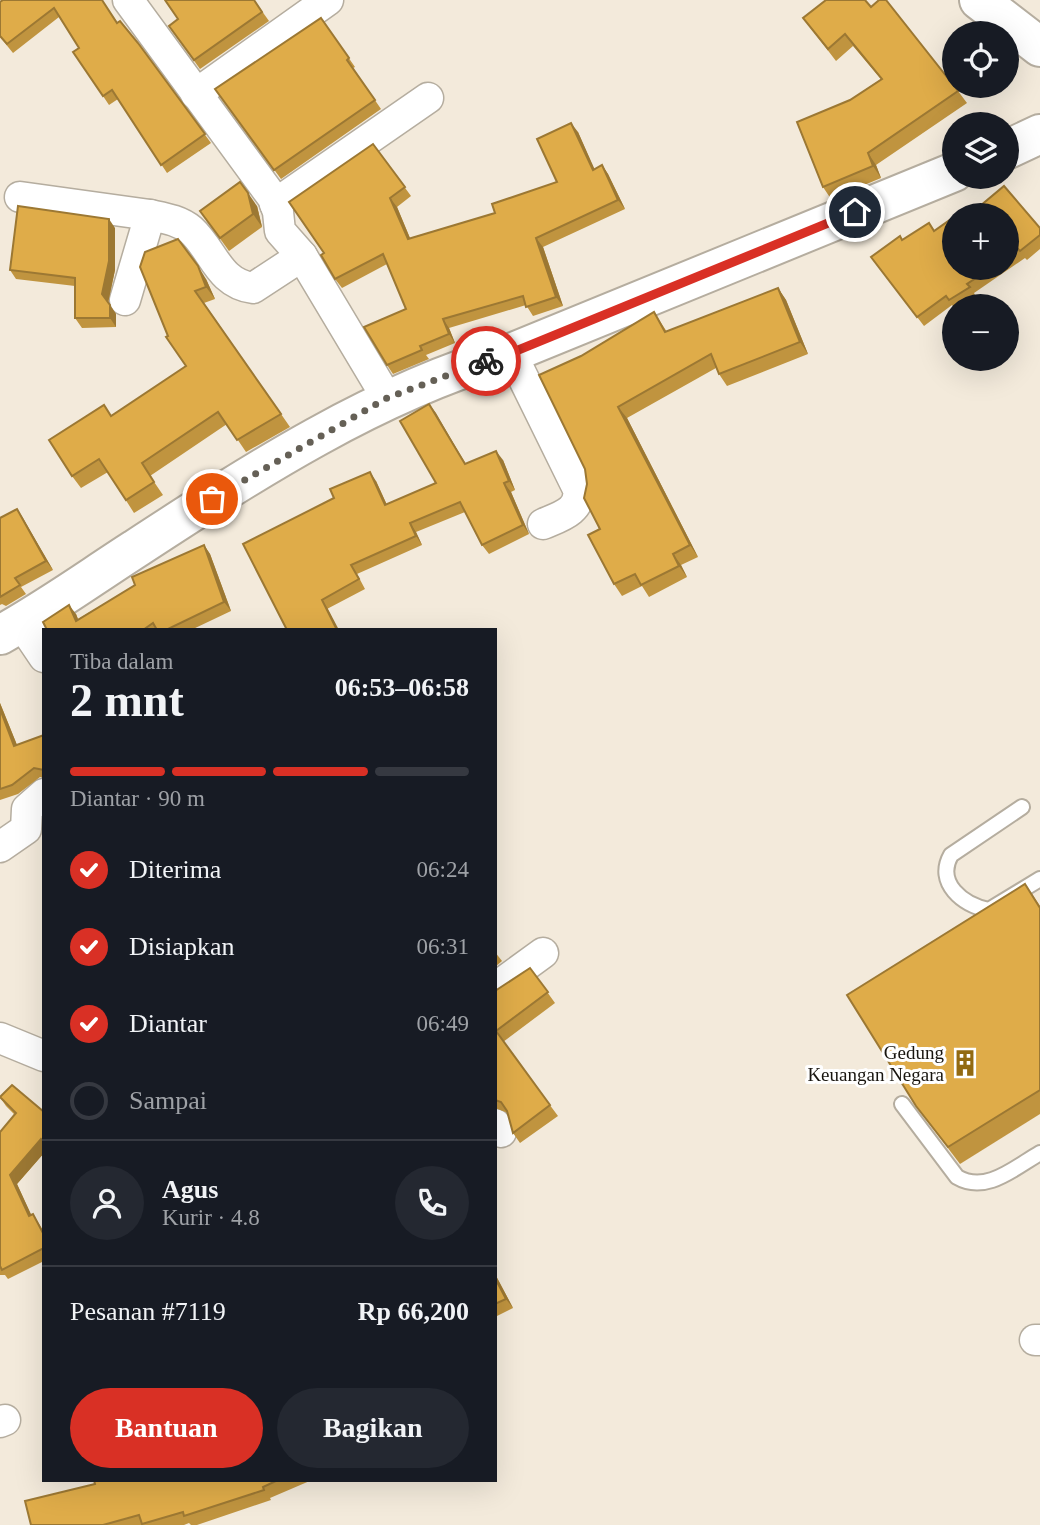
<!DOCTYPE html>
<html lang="id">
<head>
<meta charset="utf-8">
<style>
  body { margin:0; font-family:Georgia,serif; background:#242831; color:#f1f3f6; height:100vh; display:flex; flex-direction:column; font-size:26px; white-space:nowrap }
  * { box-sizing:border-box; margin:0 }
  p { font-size:23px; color:#9ea1a6 }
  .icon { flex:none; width:38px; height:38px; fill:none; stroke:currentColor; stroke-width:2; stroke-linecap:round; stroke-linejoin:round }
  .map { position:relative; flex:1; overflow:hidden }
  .drawer { position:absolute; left:42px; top:628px; width:455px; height:854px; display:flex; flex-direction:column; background:#171b24; border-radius:0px; box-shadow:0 7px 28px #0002 }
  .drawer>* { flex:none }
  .controls { position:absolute; left:942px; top:21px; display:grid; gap:14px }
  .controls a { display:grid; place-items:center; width:77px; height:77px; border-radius:50%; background:#171b24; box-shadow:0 7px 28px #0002; font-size:35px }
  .pin { position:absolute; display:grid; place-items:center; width:60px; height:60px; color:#fff; margin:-30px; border:4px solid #fff; border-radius:50%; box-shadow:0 2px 7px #0007 }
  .courier { position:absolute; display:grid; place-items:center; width:70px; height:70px; margin:-35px; border:5px solid #d93025; border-radius:50%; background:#fff; color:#222; box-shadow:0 2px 9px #0007 }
  .head em { font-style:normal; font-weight:600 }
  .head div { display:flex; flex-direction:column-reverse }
  .head { display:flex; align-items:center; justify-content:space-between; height:119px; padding:0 28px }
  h1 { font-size:46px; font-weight:600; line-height:52px }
  .bar { display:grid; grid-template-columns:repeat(4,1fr); gap:10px 7px; align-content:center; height:84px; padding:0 28px }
  .bar i { height:9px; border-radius:5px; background:#363941 }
  .bar .on { background:#d93025 }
  .bar p { grid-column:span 4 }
  .line { display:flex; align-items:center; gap:18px; padding:0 28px; border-top:2px solid #363941 }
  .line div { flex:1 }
  .round { display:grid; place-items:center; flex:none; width:74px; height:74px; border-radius:37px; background:#242831 }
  ol { padding:0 28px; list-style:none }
  li { display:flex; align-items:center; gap:21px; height:77px }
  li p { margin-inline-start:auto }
  li .icon { padding:7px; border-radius:50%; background:#d93025; color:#fff; stroke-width:4 }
  li:last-child { color:#9ea1a6 }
  li i { width:38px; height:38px; border:4px solid #363941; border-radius:50% }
  .primary-button { display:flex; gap:14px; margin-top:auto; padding:14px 28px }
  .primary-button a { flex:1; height:80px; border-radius:42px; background:#d93025; color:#fff; font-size:28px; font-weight:600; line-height:80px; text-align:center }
  .primary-button a+a { background:#242831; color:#f1f3f6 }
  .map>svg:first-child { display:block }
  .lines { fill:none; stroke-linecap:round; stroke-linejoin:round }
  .lane-casing { stroke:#b5ad9f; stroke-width:18 }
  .street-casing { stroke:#b5ad9f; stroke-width:33 }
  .secondary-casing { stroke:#b5ad9f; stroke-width:42 }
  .lane { stroke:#fff; stroke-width:14 }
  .street { stroke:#fff; stroke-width:30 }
  .secondary { stroke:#fff; stroke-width:38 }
  .wall { fill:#c0943f }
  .shaded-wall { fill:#9c7833 }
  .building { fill:#dfac49; stroke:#9c7833; stroke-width:2 }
  .done { stroke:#656056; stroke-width:7; stroke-dasharray:0 12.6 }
  .route { stroke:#d93025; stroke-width:9 }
  .labels { text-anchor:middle; stroke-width:6; stroke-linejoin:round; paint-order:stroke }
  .poi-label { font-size:19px; fill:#18150f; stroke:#fff; text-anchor:end }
</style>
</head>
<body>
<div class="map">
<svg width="1040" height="1525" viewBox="0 0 1040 1525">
  <rect width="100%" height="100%" fill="#f3eadb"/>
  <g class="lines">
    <defs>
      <g id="lane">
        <path d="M 1022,807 L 951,855 C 935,883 963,905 989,910 L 1040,879"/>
        <path d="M 902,1104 L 957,1177 C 986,1194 1014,1168 1040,1153"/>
      </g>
      <g id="street">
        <polyline points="128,0 273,198 278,212 280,231 302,256 387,398"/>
        <polyline points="196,94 328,0"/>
        <polyline points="20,197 150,215"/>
        <polyline points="275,204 428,98"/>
        <path d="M 125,300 L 150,215 C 164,218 179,220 191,230 C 214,251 218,283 253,288 L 302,256"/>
        <path d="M 511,353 L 578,489 C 582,511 559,517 543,524"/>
        <polyline points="21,623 44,657"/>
        <polyline points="0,847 26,829 27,809 44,794"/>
        <polyline points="495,988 543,953"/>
        <polyline points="0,1038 44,1056"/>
        <polyline points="495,1124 501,1132"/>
        <polyline points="1035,1340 1040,1340"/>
        <polyline points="0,1422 5,1420"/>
      </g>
      <g id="secondary">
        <polyline points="979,0 1040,47"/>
        <polyline points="1006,150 1040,134"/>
        <path d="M 0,635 C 47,609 90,578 135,549 C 253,472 374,393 511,353 L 954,172"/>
      </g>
    </defs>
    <use href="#lane" class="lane-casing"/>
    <use href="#street" class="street-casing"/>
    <use href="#secondary" class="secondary-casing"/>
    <use href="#lane" class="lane"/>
    <use href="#street" class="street"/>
    <use href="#secondary" class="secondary"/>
  </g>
  <g class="wall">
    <polygon points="102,0 117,22 138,43 211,143 167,173 118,99 109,105 103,96 79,48 59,17 13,53 0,37 0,2"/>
    <polygon points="254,0 269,21 200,69 169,26 178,19"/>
    <polygon points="871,7 958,91 967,103 876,165 881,178 831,199 823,187 850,100 881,79 853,46 836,61 803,18"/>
    <polygon points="321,18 355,67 353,68 381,109 281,179 215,89"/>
    <polygon points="578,132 594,169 602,165 608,174 625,209 543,247 563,306 533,316 526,305 449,328 455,343 426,355 429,359 393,374 387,365 406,309 387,264 342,288 335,279 324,253 373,144 411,196 397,207 410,238 495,213 557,182"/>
    <polygon points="1004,186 1040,228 1040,249 1027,260 1025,258 974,293 976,297 960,306 954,307 952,305 924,326 871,257 900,236 902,240 929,223 935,231 954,217 954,268 1006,268 1006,215 957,215 970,206 974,211"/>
    <polygon points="257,206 262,227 229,251 200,211"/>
    <polygon points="115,228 115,270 108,303 116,314 116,327 82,328 75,318 75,286 16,279 10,270"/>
    <polygon points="140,267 206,279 215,299 204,303 290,427 246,452 227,424 150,476 163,495 134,513 108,472 81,488 72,476 111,416 186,366 168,336"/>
    <polygon points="778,288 786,300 808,354 727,386 719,374 716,368 627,418 698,557 681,565 687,577 649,597 642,586 622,596 614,584 587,484 581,356 654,312 667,332"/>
    <polygon points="429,404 466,464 503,460 515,490 511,492 529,534 489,554 482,545 465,512 416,532 422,545 357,574 365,589 287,630 376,481 387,505 436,483"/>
    <polygon points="17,509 53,570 21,587 26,594 6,606 2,604 0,605 0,518"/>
    <polygon points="204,545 210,554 231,611 191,630 47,630 76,614 78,619"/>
    <polygon points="0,703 17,745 44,735 44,778 40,777 18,794 0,800"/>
    <polygon points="1025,884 1040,906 1040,1114 960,1164 916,1106"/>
    <polygon points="495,952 502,961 495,967"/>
    <polygon points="530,968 555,1003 503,1042 558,1116 520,1143 513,1133 508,1113 495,1108 495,991"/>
    <polygon points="0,1097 44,1112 44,1153 17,1184 31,1215 33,1214 44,1232 44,1261 8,1279 5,1275 0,1275 0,1132 15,1115 6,1106"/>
    <polygon points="495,1274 513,1308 495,1317"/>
    <polygon points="94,1480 312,1480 270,1498 271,1500 197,1525 191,1525 189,1523 184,1525 31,1525 95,1484"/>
  </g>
  <g class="shaded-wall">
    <polygon points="571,123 578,132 599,179 593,170"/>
    <polygon points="868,153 876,165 881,178 873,166"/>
    <polygon points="602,165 608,174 625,209 618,200"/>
    <polygon points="248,193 257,206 262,227 253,214"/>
    <polygon points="390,198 397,207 414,248 408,239"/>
    <polygon points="109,219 115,228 115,270 108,303 102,294"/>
    <polygon points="536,238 543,247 563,306 556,297"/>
    <polygon points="198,266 206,279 215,299 206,287"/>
    <polygon points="778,288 786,300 808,354 800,342"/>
    <polygon points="110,305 116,314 116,327 110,318"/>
    <polygon points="443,319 449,328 455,343 449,334"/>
    <polygon points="429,404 436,413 471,474"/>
    <polygon points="618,407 627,418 698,557 690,545"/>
    <polygon points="496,451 503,460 515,490 509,481"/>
    <polygon points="370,472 376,481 391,514 385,505"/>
    <polygon points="504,483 511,492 529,534 523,525"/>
    <polygon points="17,509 23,518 53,570 46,561"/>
    <polygon points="410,523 416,532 422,545 416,536"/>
    <polygon points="204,545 210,554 231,611 224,602"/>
    <polygon points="673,554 681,565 687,577 679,566"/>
    <polygon points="322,600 328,609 339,630 337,630"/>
    <polygon points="69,605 76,614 82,630 76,621"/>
    <polygon points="0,703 21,755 14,746 0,709"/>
    <polygon points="41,1139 44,1143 44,1153 17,1184 36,1225 29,1216 10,1175"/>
    <polygon points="495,1274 513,1308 506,1299 495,1278"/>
  </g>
  <g class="building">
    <polygon points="3,0 102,0 117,23 120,21 138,43 205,134 161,165 112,90 103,96 73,52 79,48 54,8 7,44 0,36 0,2"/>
    <polygon points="165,0 254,0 262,12 194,60 169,26 178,19"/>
    <polygon points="826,0 865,0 871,7 879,0 886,0 958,91 868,153 873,166 823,187 797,122 850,100 882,79 845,34 828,49 803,18"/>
    <polygon points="321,18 349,58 347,60 375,100 274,170 215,89"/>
    <polygon points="571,123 593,170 602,165 618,200 536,238 556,297 526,307 523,296 443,319 449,334 420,346 422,350 387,365 364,327 406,309 383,254 335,279 321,255 324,253 289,202 373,144 405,187 390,198 408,239 495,213 492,204 557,182 537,139"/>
    <polygon points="240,182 248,193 253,214 220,238 200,211"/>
    <polygon points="1004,186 1040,228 1040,235 1020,251 1018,249 1006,257 1006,215 957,215 970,206 974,211"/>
    <polygon points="18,206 109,219 109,261 102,294 110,305 110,318 75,318 75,278 10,270"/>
    <polygon points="954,217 954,268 991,268 967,284 970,287 949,300 946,296 917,317 871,257 900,236 902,240 929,223 934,231"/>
    <polygon points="178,239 198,266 206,287 195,291 281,414 237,440 218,412 142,463 154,482 126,500 99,459 72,476 49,440 104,405 111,416 186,366 166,337 168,336 140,267 145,252"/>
    <polygon points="778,288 800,342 719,374 711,354 618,407 690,545 673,554 679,566 641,585 635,574 614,584 588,535 600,529 584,498 587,484 585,469 539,375 581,356 654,312 665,332"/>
    <polygon points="429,404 465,464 496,451 509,481 504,483 523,525 482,545 460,502 410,523 416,536 351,565 359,579 322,600 337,630 287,630 243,544 334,498 330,489 370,472 385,505 436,483 400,421"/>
    <polygon points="17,509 46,561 15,578 20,585 0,597 0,518"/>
    <polygon points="204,545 224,602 166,630 157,630 153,623 143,630 47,630 43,622 69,605 76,621 135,585 132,577"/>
    <polygon points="0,709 14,746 44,735 44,770 34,768 12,785 0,789"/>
    <polygon points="1025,884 1040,908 1040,1090 948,1147 916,1106 847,995"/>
    <polygon points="530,968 548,992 496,1031 550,1105 513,1133 507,1111 501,1102 495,1100 495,991"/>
    <polygon points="12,1085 44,1112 44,1142 41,1139 10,1175 29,1216 33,1214 44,1235 44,1248 2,1270 0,1266 0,1132 16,1113 0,1097"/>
    <polygon points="495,1278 506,1299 495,1304"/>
    <polygon points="94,1480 278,1480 263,1487 264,1490 184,1516 183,1512 142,1524 139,1515 103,1525 31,1525 25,1501 95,1484"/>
  </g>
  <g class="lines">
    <polyline class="done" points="212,499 387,398 486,361"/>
    <polyline class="route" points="486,361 511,353 855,212"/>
  </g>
  <defs>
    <symbol id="building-bare" viewBox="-9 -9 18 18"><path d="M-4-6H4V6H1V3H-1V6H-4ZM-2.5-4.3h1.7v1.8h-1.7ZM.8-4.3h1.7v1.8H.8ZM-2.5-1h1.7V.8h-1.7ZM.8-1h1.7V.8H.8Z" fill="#926a12" stroke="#fff" stroke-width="2.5" paint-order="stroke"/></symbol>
  </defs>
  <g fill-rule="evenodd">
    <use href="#building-bare" x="946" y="1044" width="38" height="38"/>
  </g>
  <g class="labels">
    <g class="poi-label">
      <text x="944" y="1059">Gedung<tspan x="944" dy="22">Keuangan Negara</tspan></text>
    </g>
  </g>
</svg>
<div class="controls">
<a><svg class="icon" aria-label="locate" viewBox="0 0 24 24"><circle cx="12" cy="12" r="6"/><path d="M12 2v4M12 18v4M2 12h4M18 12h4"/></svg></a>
<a><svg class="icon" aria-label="layers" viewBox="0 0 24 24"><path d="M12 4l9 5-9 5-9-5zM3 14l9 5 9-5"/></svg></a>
<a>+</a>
<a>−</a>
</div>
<div class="pin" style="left:212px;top:499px;background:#ea580c"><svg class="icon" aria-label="bag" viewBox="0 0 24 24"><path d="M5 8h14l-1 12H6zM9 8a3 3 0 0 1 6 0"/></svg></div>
<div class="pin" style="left:855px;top:212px;background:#1f2937"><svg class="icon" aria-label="home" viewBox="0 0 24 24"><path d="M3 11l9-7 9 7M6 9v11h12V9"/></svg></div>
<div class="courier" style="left:486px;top:361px"><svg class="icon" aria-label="bike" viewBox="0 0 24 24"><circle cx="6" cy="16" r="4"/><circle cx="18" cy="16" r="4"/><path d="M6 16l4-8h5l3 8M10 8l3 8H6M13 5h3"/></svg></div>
<section class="drawer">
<div class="head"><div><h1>2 mnt</h1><p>Tiba dalam</p></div><em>06:53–06:58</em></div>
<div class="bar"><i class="on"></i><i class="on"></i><i class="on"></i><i></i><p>Diantar · 90 m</p></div>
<ol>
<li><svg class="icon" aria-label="check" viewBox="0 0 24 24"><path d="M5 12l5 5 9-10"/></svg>Diterima<p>06:24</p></li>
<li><svg class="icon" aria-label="check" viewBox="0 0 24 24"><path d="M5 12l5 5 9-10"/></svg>Disiapkan<p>06:31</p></li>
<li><svg class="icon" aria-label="check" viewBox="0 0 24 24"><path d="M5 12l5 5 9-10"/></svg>Diantar<p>06:49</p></li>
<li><i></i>Sampai</li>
</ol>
<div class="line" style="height:126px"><a class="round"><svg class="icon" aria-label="person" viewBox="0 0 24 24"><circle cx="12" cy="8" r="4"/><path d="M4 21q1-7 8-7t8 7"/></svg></a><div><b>Agus</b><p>Kurir · 4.8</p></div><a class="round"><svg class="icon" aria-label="phone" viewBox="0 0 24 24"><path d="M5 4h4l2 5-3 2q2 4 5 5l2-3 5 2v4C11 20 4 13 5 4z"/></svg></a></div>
<div class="line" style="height:91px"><div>Pesanan #7119</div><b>Rp 66,200</b></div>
<div class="primary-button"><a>Bantuan</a><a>Bagikan</a></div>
</section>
</div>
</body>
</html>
